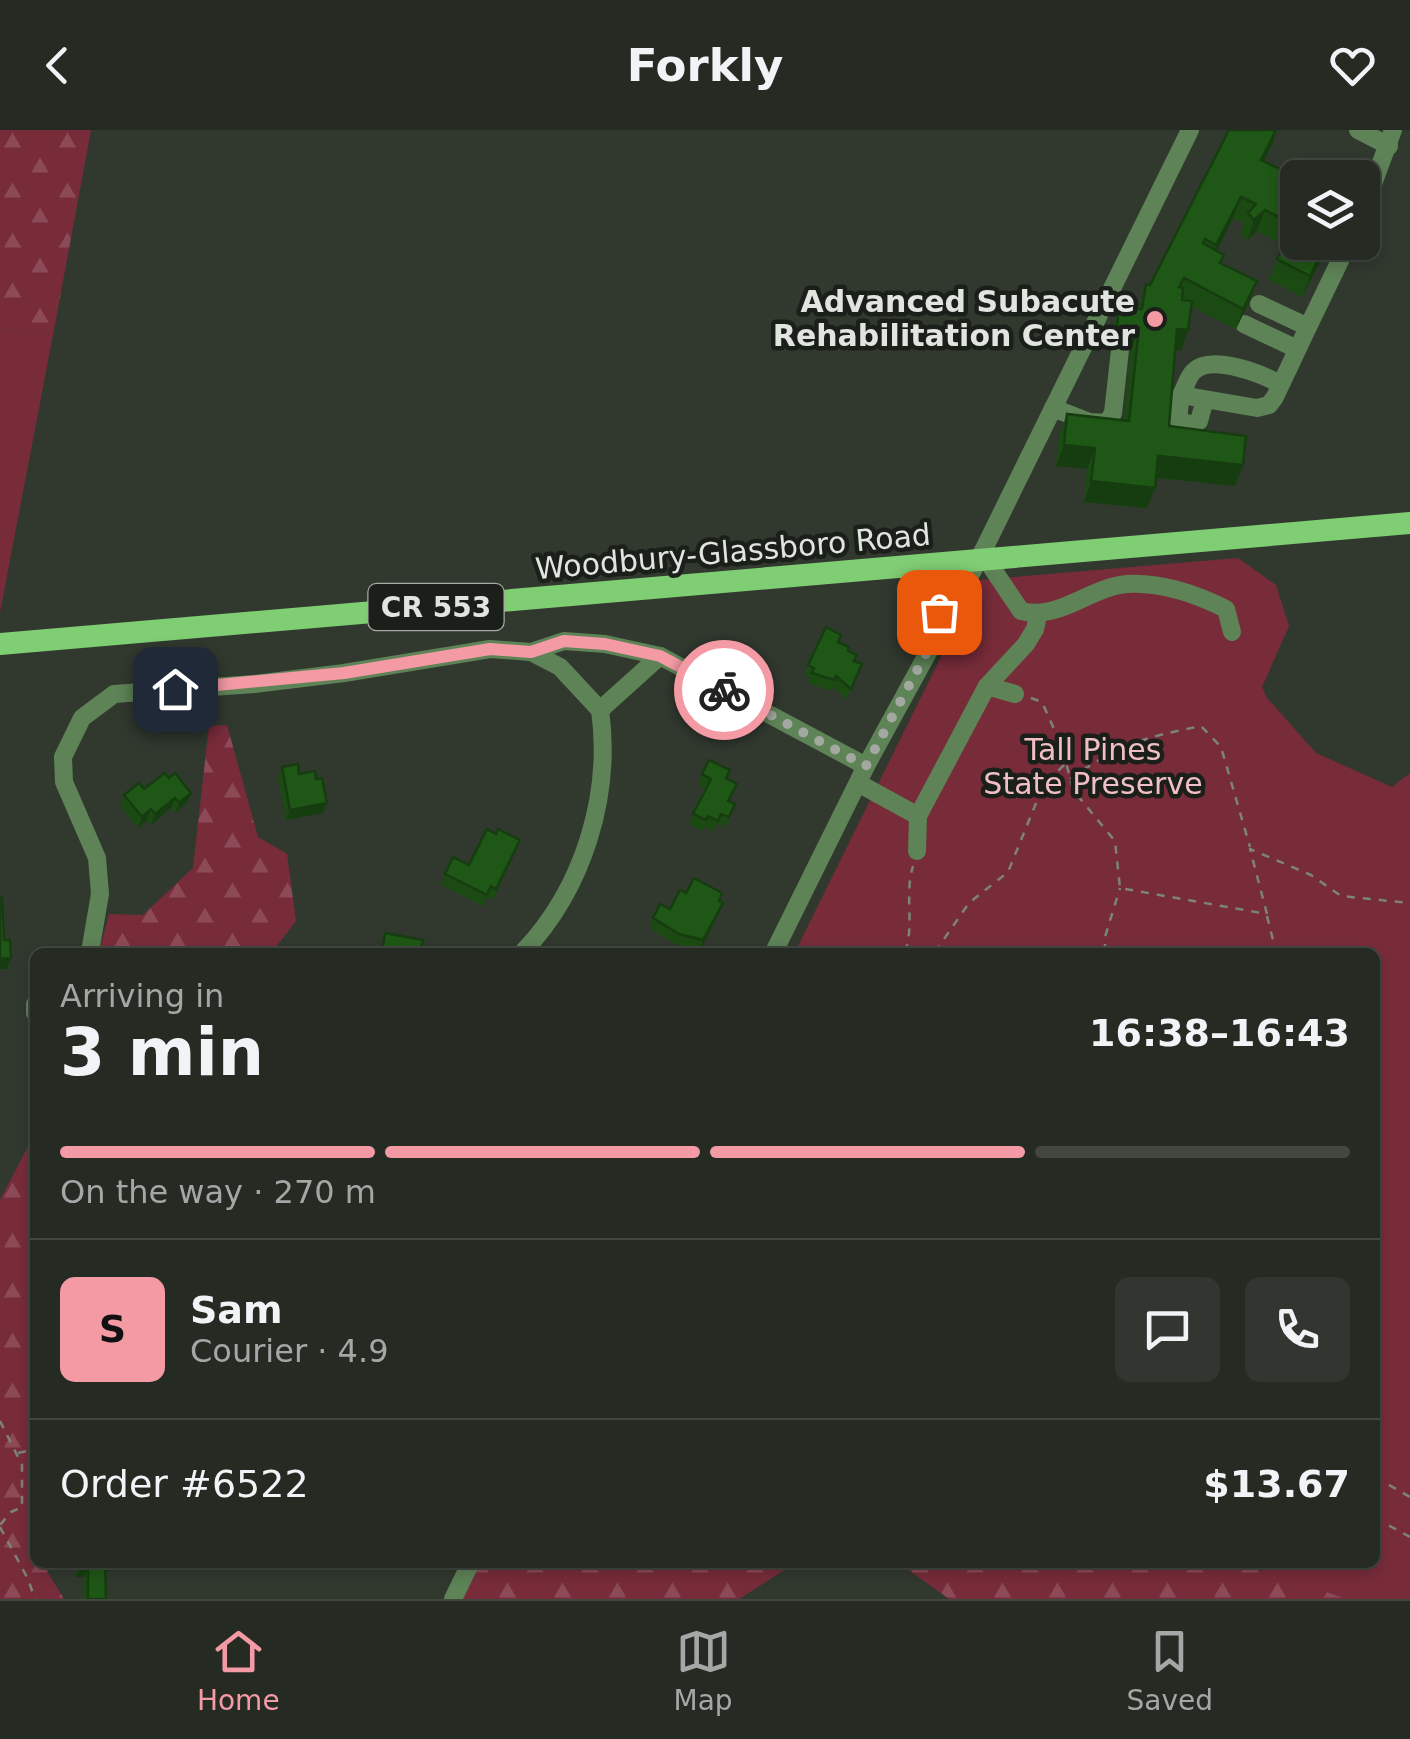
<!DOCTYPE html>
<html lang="en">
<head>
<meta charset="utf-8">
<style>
  body { margin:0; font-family:"DejaVu Sans",sans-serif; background:#313730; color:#f1f3f6; height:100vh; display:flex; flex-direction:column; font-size:38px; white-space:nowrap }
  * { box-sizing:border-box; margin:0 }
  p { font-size:32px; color:#a3a7a6 }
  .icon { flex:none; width:55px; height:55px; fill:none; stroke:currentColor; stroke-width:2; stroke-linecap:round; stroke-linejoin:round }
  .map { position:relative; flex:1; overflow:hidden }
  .side { position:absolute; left:30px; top:818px; width:1350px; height:620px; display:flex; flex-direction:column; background:#252b23; border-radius:15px; box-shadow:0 5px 15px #0003,0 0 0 2px #424741 }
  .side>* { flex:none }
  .tools { position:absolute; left:1280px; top:30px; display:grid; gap:20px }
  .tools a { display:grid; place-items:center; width:100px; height:100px; border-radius:15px; background:#252b23; box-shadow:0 5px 15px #0003,0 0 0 2px #424741; font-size:50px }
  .pin { position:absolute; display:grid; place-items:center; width:85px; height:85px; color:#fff; margin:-42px; border-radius:20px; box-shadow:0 5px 15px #0006 }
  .courier { position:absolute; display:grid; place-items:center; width:100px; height:100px; margin:-50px; border:8px solid #f49aa5; border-radius:50%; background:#fff; color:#222; box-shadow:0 2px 12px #0007 }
  .head em { font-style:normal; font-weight:700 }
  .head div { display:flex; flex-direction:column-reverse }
  .head { display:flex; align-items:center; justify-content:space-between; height:170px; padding:0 30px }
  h1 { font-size:65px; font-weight:700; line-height:75px }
  .bar { display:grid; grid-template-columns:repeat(4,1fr); gap:15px 10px; align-content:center; height:120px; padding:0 30px }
  .bar i { height:12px; border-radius:8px; background:#424741 }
  .bar .on { background:#f49aa5 }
  .bar p { grid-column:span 4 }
  .line { display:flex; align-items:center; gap:25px; padding:0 30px; border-top:2px solid #424741 }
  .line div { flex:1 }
  .round { display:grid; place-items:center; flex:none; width:105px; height:105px; border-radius:15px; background:#313730 }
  header { display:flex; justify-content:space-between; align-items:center; height:130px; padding:0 30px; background:#252b23; font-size:45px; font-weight:700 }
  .tabs { display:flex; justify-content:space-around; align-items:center; height:140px; border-top:2px solid #424741; background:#252b23; font-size:28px; color:#a3a7a6 }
  .tabs a { display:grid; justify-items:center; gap:5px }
  .tabs .on { color:#f49aa5 }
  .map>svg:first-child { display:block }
  .green { fill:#782c3a }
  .forest { fill:url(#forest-firs) }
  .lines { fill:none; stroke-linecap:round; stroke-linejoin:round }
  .path { stroke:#7c837b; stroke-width:2.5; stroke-dasharray:8 8; stroke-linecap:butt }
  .minor { stroke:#5e8357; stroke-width:18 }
  .major { stroke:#80ce73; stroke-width:22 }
  .wall { fill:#1b4b13 }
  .shaded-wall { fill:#163d0f }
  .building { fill:#1f5716; stroke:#163d0f; stroke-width:2.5 }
  .done { stroke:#a3a9a1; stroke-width:10; stroke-dasharray:0 18 }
  .route { stroke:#f49aa5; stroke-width:12 }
  .poi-dot { fill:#f49aa5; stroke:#1b1f1a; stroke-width:4 }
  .labels { text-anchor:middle; stroke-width:9; stroke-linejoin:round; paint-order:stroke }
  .shield { fill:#1b1f1a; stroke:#a5aaa4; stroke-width:2.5 }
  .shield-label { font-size:28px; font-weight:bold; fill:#e0e5df }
  .poi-label { font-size:30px; font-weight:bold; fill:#e0e5df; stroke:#1b1f1a; text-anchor:end }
  .street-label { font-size:30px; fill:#e0e5df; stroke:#1b1f1a }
  .park-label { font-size:30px; fill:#f0bfc3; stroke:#1b1f1a }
</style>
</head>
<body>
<header><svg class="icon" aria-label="back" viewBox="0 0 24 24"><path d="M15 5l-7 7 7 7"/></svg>Forkly<svg class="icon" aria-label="heart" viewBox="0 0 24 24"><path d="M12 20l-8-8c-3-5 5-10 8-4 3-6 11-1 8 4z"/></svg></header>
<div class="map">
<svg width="1410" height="1469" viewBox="0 0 1410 1469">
  <defs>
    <pattern id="forest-firs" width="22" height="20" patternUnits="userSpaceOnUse" patternTransform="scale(2.5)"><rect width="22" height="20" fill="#782c3a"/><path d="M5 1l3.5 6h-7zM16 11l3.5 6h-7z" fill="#8b4a56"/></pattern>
  </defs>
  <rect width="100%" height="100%" fill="#31392f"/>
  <g class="green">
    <polygon points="0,198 53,205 0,482"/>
    <polygon points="1238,428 1276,455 1289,496 1262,557 1267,568 1316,623 1392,657 1410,643 1410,1469 1318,1469 1246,1433 1375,1432 1375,822 795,822 979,450"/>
  </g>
  <g class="forest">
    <polygon points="0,0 91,0 53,205 0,198"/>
    <polygon points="227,595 258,707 287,724 296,791 272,822 99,822 109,784 143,785 193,738 209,596"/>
    <polygon points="35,1003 35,1432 59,1433 47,1441 64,1469 0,1469 0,1070"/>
    <polygon points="472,1433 795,1433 739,1469 454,1469"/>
    <polygon points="871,1433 1237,1433 1347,1469 949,1469 906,1438"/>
  </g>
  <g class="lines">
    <g class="path">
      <polyline points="1031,568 1042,572 1062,617 1073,660 1115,711 1120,758 1267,784 1250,719 1311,745 1341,766 1410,773"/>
      <path d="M 1070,649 C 1120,614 1142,608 1201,596 L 1221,617 L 1250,717"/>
      <polyline points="1267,786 1276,822"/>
      <path d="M 905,822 C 915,794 904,765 913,736"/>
      <polyline points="935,822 969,773 1008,742 1043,656 1065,634"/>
      <polyline points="1105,822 1105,807 1120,758"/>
      <polyline points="1375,1168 1375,1178"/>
      <polyline points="0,1291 22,1335 22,1377 11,1382 0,1395"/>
      <polyline points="18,1323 35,1319"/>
      <polyline points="1375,1347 1410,1367"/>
      <polyline points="1375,1388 1410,1407"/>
      <polyline points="0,1397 28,1449 35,1469"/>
    </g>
    <g class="minor">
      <polyline points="1358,0 1389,16"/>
      <polyline points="1362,84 1393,0"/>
      <polyline points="1259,174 1308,197 1349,112"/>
      <polyline points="1244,194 1297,219"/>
      <path d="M 1280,254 C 1262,244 1210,223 1193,242 C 1188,247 1185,258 1181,265 L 1257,278 L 1269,275 L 1275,267 L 1308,197"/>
      <polyline points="1181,265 1178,289 1190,295 1199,291 1205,270"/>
      <polyline points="1053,278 1089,292 1107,293 1113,283 1120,220"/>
      <path d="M 988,432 L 1021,481 C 1059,491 1090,457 1127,454 C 1161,452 1196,464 1226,479 L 1232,502"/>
      <polyline points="987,556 1015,564"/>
      <polyline points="600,580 660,526"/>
      <polyline points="858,653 918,686"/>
      <polyline points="917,721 918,686 987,556 1026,514 1035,499 1038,485"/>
      <polyline points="90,822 100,764 97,728 64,652 63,627 82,588 114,564 254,554 344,543 490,519 531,522 564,511 605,514 660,526 866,636"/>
      <path d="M 523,822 C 583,759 612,666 600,580 L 560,537 L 531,522"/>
      <polyline points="774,822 866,636 977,433 1190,0"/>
      <polyline points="35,874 35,883"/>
      <polyline points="453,1469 471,1432"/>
    </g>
    <g class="major">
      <polyline points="905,438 936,457 939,469 937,503"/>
      <polyline points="0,514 1410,393"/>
    </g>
  </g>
  <g class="wall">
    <polygon points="1273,13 1264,31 1330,112 1302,167 1269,150 1284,115 1257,101 1247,111 1241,104 1244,93 1233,88 1216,121 1221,133 1257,151 1249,172 1236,199 1191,176 1181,221 1176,220 1169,296 1243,335 1235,356 1156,348 1155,358 1147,378 1084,372 1087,339 1056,336 1059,305 1067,284 1124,290 1131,219 1110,217 1112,198 1119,177 1138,179 1146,154 1150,155"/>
    <polygon points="841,505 838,512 848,521 855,531 862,534 847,569 832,557 830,561 808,553 810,548 804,545 808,535"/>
    <polygon points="282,637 316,649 327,673 323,683 286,690 278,648"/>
    <polygon points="702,644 727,649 733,664 729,671 735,674 725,698 717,694 714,701 704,697 702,701 689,694 706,659 698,655"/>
    <polygon points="169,648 191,663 187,673 175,683 171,678 151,695 147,690 138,698 120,676 124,665 144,659"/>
    <polygon points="516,721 493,770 487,767 483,776 441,755 445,744 469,735"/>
    <polygon points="719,772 719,783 700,821 675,814 650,798 653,788 670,779"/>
    <polygon points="77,1432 114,1432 110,1441 105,1442 106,1469 84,1469 84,1447 76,1447"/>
  </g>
  <g class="shaded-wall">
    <polygon points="1276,0 1273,13 1254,50 1261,30"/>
    <polygon points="1241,67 1233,88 1209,136 1216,115"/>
    <polygon points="1265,80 1257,101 1247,111 1254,90"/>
    <polygon points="1327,112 1330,112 1302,167 1310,146"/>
    <polygon points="1257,151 1249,172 1236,199 1243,179"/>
    <polygon points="1117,196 1139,198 1131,219 1110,217"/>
    <polygon points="1177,199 1188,200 1181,221 1170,220"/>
    <polygon points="1064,315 1095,318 1087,339 1056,336"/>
    <polygon points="1158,326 1243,335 1235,356 1150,347"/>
    <polygon points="1091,351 1155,358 1147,378 1084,372"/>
    <polygon points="191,663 187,673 175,683 179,673"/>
    <polygon points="175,668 171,678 151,695 155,684"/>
    <polygon points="327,673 323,683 286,690 290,680"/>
    <polygon points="151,679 147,690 138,698 142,687"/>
    <polygon points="723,773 719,783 700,821 703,810"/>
    <polygon points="11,828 7,839 0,839 0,829"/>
    <polygon points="105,1432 114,1432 110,1441 102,1442"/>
    <polygon points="80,1437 88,1437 84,1447 76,1447"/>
  </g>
  <g class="building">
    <polygon points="1229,0 1276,0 1261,30 1298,48 1298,112 1327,112 1310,146 1277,129 1294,95 1265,80 1254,90 1248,83 1256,74 1241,67 1216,115 1205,109 1203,113 1224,125 1220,133 1257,151 1243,179 1184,148 1179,157 1183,158 1182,170 1192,171 1188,200 1177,199 1169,296 1246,306 1243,335 1158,326 1155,358 1091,351 1095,318 1064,315 1067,284 1129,291 1139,198 1117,196 1119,177 1142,179 1146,154 1150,155"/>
    <polygon points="1327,32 1359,48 1319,48"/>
    <polygon points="826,497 841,505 838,512 849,517 848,521 857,525 854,531 862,534 851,559 836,546 834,550 812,543 814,538 808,535"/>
    <polygon points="709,630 730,640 726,648 737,654 728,671 735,674 729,687 721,684 718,691 708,686 706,690 693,684 711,649 702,644"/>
    <polygon points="298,634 299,644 315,641 316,649 322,648 327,673 290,680 282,637"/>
    <polygon points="165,643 169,648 175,643 191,663 179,673 175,668 155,684 151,679 142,687 124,665 139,653 144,659"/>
    <polygon points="487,699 496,704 498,699 520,710 496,759 491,756 487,765 445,744 453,727 469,735"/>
    <polygon points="694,748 722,763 719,771 723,773 703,810 679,804 653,788 660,774 670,779 680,760 686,763"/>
    <polygon points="0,768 2,768 4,810 10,810 11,828 0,829"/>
    <polygon points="385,803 423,810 420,822 382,822"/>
    <polygon points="80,1432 105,1432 106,1469 88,1469 88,1437 80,1437"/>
  </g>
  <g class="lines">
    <polyline class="done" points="724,560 866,636 937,503 939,482"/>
    <polyline class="route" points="175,559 344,543 490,519 531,522 564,511 605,514 660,526 724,560"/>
  </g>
  <circle class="poi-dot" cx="1155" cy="189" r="10"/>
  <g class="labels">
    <rect class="shield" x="368.5" y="454" width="135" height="46" rx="8"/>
    <g class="shield-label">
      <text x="436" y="487">CR 553</text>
    </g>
    <g class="poi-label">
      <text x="1135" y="182">Advanced Subacute<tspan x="1135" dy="34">Rehabilitation Center</tspan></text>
    </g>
    <g class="street-label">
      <text transform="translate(733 422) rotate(-5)" y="10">Woodbury-Glassboro Road</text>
    </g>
    <g class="park-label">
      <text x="1093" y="630">Tall Pines<tspan x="1093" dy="34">State Preserve</tspan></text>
    </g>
  </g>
</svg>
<div class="tools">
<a><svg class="icon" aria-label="layers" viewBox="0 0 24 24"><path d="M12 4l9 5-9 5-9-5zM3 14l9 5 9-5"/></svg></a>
</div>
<div class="pin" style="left:939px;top:482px;background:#ea580c"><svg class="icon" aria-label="bag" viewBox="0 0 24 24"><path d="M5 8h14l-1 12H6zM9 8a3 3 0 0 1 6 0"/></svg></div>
<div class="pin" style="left:175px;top:559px;background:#1f2937"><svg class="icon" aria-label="home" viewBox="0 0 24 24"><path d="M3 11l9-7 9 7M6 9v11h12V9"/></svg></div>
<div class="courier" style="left:724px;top:560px"><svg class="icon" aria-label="bike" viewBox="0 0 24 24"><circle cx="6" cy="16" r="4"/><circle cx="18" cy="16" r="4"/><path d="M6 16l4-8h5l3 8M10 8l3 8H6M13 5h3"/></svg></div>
<section class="side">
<div class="head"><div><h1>3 min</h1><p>Arriving in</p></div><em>16:38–16:43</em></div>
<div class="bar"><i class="on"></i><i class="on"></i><i class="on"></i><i></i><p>On the way · 270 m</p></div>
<div class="line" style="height:180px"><b class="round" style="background:#f49aa5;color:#111">S</b><div><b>Sam</b><p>Courier · 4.9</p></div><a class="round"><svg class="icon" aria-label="chat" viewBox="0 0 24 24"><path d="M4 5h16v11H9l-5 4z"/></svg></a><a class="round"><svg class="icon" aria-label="phone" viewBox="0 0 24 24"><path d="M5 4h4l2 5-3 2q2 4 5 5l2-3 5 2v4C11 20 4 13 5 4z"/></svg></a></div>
<div class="line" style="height:130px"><div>Order #6522</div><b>$13.67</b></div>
</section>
</div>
<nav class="tabs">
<a class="on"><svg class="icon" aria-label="home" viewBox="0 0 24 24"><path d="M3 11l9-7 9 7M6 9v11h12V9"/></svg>Home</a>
<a><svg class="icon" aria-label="map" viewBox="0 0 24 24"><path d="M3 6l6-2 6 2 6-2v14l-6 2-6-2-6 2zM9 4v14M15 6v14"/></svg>Map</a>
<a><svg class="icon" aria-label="saved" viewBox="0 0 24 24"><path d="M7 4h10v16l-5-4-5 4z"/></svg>Saved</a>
</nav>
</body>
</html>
